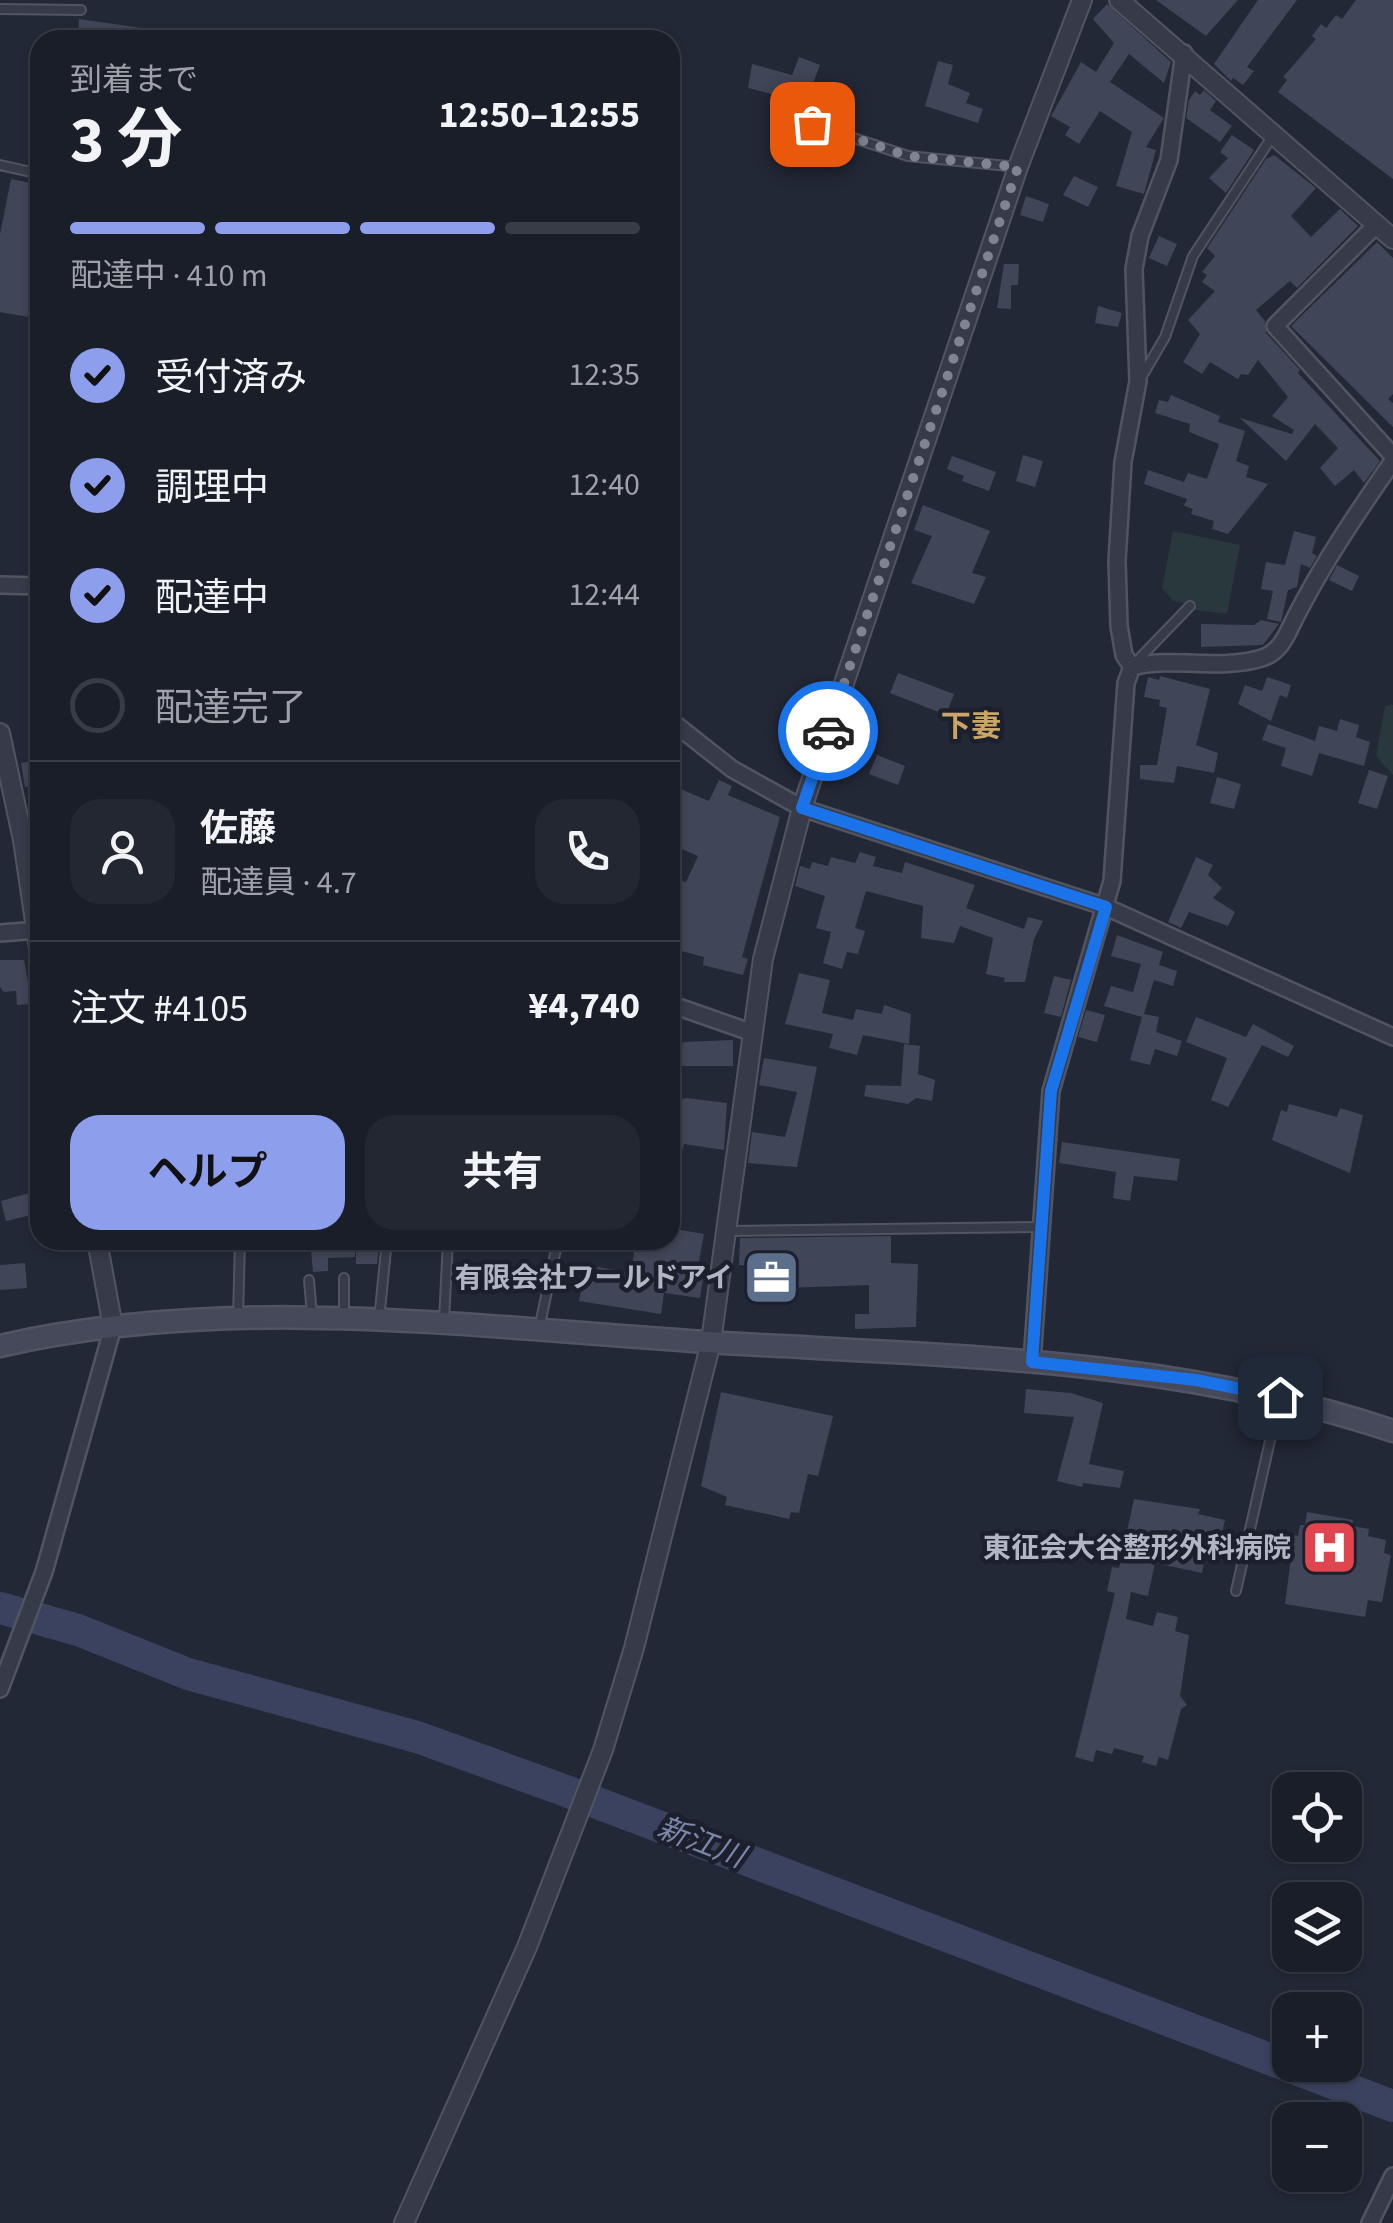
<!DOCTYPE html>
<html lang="ja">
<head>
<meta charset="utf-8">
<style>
  body { margin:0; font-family:"Source Sans 3","Noto Sans JP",sans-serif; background:#232731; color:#f1f3f6; height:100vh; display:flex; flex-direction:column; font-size:38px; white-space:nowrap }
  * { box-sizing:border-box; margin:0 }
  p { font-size:32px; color:#9fa2a8 }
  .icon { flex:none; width:55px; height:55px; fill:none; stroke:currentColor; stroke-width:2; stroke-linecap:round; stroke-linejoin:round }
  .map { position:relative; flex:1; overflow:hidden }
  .drawer { position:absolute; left:30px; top:30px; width:650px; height:1220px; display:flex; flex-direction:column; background:#1a1e29; border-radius:30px; box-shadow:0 2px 8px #0004,0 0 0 2px #383c46 }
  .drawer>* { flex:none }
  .controls { position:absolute; left:1272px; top:1772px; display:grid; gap:20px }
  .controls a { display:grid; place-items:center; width:90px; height:90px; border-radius:20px; background:#1a1e29; box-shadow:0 2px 8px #0004,0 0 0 2px #383c46; font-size:50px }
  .pin { position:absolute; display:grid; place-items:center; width:85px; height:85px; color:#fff; margin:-42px; border-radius:20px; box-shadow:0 5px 15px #0006 }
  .courier { position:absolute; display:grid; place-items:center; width:100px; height:100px; margin:-50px; border:8px solid #1a73e8; border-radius:50%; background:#fff; color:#222; box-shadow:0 2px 12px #0007 }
  .headline em { font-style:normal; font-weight:700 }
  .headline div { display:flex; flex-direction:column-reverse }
  .headline { display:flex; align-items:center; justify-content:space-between; height:170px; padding:0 40px }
  h1 { font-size:65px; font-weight:700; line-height:75px }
  .bar { display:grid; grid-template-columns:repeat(4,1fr); gap:15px 10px; align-content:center; height:120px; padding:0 40px }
  .bar i { height:12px; border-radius:8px; background:#383c46 }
  .bar .on { background:#8d9eed }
  .bar p { grid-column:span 4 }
  .line { display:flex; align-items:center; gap:25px; padding:0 40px; border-top:2px solid #383c46 }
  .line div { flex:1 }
  .round { display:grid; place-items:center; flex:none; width:105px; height:105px; border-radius:30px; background:#232731 }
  ol { padding:0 40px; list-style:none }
  li { display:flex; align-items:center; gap:30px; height:110px }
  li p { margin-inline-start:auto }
  li .icon { padding:10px; border-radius:50%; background:#8d9eed; color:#111; stroke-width:4 }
  li:last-child { color:#9fa2a8 }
  li i { width:55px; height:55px; border:5px solid #383c46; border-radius:50% }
  .action { display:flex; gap:20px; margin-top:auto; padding:20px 40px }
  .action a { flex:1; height:115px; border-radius:30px; background:#8d9eed; color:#111; font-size:40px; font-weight:700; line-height:115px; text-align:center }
  .action a+a { background:#232731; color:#f1f3f6 }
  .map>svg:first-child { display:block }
  .green { fill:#29383c }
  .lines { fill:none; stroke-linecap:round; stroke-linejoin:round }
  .river { stroke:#3a425f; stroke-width:32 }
  .building { fill:#404557 }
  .service-casing { stroke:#515562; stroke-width:12 }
  .minor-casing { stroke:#515562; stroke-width:20 }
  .tertiary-casing { stroke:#515562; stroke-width:22 }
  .secondary-casing { stroke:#515562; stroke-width:25 }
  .service { stroke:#373a48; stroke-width:8 }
  .minor { stroke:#373a48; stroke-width:15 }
  .tertiary { stroke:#373a48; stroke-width:18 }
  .secondary { stroke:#45495a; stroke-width:20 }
  .done { stroke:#7f8493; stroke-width:10; stroke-dasharray:0 18 }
  .route { stroke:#1a73e8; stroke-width:12 }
  .labels { text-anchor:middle; stroke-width:9; stroke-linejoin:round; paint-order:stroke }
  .poi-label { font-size:28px; font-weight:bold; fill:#b1b5c4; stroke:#1c1f2c; text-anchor:end }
  .neighbourhood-label { font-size:30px; font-weight:bold; fill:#c9a667; stroke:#1c1f2c }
  .water-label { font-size:30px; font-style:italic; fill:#7c86aa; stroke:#1c1f2c }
</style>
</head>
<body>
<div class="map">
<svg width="1393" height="2223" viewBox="0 0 1393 2223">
  <rect width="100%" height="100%" fill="#232837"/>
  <g class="green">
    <polygon points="1173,531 1240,545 1227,614 1195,610 1195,605 1173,601 1162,588"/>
    <polygon points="1393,705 1393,775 1376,756 1385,706"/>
  </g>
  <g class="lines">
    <polyline class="river" points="0,1608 78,1630 188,1674 417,1737 558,1788 1393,2106"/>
  </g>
  <g class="building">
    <polygon points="1156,0 1238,0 1206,36"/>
    <polygon points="1258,0 1297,0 1247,67 1254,71 1243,85 1233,78 1231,81 1214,64"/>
    <polygon points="1356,0 1393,0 1393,179 1278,92 1287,80 1283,77 1316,39 1312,36 1321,24 1326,28 1336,15 1342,19"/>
    <polygon points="1107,4 1171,62 1164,83 1129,54 1110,82 1164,118 1146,147 1156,150 1144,194 1116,186 1132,132 1100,111 1079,144 1065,135 1070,127 1051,116 1081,62 1096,72 1114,43 1093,19"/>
    <polygon points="79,19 163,31 162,40 78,40"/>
    <polygon points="799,57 820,65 810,91 816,94 808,115 788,107 791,99 748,88 752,64 792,75"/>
    <polygon points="938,61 953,65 948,84 970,93 966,103 983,109 978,123 925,106"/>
    <polygon points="1204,90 1216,101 1210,110 1232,126 1220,142 1186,118 1189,100 1195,91 1200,95"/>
    <polygon points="1232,135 1254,150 1226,193 1209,178 1228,158 1220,152"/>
    <polygon points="1274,155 1316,188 1291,216 1311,237 1340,209 1358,226 1297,288 1290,281 1256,310 1265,321 1266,333 1300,370 1298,373 1380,461 1364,483 1354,470 1335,486 1320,468 1338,448 1315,424 1286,461 1240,418 1292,434 1294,430 1272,416 1288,397 1258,360 1248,375 1241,374 1238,379 1210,362 1202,374 1183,362 1200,334 1188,320 1215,291 1202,282 1207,275 1202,272 1215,256 1207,248 1266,159"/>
    <polygon points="1074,176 1098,187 1088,207 1063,195"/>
    <polygon points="11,179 40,185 40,319 0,312 0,234"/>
    <polygon points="1026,196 1049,204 1043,222 1020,215"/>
    <polygon points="1159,236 1177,244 1167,266 1149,258"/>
    <polygon points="1377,242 1393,258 1393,394 1388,399 1393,403 1393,427 1291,326"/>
    <polygon points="1004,264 1019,264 1018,285 1011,285 1011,309 997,308"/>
    <polygon points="1098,306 1122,313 1118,327 1095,323"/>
    <polygon points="1171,395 1220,416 1218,422 1245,431 1236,461 1249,466 1246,477 1268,484 1228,534 1212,529 1214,521 1191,514 1193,509 1184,506 1187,499 1144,484 1148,470 1184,482 1188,473 1207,479 1219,444 1189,432 1190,424 1155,413 1159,400 1168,402"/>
    <polygon points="1023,455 1043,461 1035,487 1016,481"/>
    <polygon points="952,456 996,472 989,491 962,481 964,476 947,469"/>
    <polygon points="923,505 990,531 972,573 986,577 974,604 911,583 932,536 914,530"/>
    <polygon points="1294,531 1316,537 1312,553 1317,556 1310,568 1301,564 1297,587 1288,590 1281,622 1267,619 1273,591 1261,589 1266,562 1285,565"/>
    <polygon points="1337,565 1359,576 1352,591 1329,580"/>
    <polygon points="1261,620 1279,624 1263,645 1201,647 1201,624 1254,625"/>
    <polygon points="898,673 954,694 946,715 890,693"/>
    <polygon points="1160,676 1210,689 1196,745 1218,753 1214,773 1177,766 1174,783 1140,779 1140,765 1157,765 1167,708 1159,706 1160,700 1144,697 1148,677 1159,680"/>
    <polygon points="1267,677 1291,685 1287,698 1280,695 1271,721 1238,704 1245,685 1262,691"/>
    <polygon points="1340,719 1359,725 1356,737 1370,742 1364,766 1319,753 1312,776 1281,766 1286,748 1262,740 1268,724 1315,741 1319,726 1337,731"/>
    <polygon points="877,755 905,766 898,785 869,774"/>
    <polygon points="40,760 40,784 25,787 21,763"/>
    <polygon points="1369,770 1388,776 1377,809 1358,803"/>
    <polygon points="1217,777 1241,784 1234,809 1210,803"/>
    <polygon points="719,780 732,786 728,795 780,817 742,957 748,959 743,975 703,965 704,957 670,948 670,900 680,880 686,882 698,856 670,844 670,790 676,787 709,801"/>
    <polygon points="860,852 876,857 873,866 902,873 905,862 975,885 966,908 1024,929 1028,917 1043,921 1034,939 1025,982 1004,982 1005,978 986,974 993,938 960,926 954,943 921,938 923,906 866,891 855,928 865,931 858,954 847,952 842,969 823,963 831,932 816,928 825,896 795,886 800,866 810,869 812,862 828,866 831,857 855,863"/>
    <polygon points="1196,857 1213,865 1208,875 1222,888 1213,898 1235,912 1228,926 1189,912 1181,928 1168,922"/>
    <polygon points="1117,935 1163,952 1159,965 1177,971 1173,986 1154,980 1144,1014 1159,1017 1156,1032 1182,1041 1177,1056 1155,1049 1150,1065 1130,1060 1142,1017 1104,1006 1111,986 1133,992 1141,964 1111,956"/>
    <polygon points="0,960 24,960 32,1004 17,1005 16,991 4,992 0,987"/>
    <polygon points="799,973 830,980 822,1013 853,1020 856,1009 882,1014 884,1005 911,1014 909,1044 863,1035 857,1055 829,1048 833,1034 785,1024"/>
    <polygon points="1054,976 1071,980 1061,1017 1044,1013"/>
    <polygon points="1086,1010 1105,1015 1097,1042 1078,1037"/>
    <polygon points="1196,1017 1246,1037 1253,1024 1294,1046 1288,1057 1262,1045 1228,1107 1211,1100 1227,1058 1186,1042"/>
    <polygon points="733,1040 733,1066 677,1066 683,1042"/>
    <polygon points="904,1044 920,1046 918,1074 935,1080 932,1101 916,1098 908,1104 864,1096 866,1085 901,1086"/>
    <polygon points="764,1058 817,1067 797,1167 748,1163 752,1132 785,1137 797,1092 759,1085"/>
    <polygon points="687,1098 727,1103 724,1150 684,1144 676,1180 670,1179 670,1126 675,1100"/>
    <polygon points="1289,1104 1337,1117 1340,1108 1363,1115 1350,1173 1272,1140 1281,1110 1287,1112"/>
    <polygon points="1062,1142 1180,1159 1177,1181 1134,1176 1130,1201 1113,1198 1116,1172 1059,1163"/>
    <polygon points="40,1190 40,1213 6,1221 1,1201"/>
    <polygon points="670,1228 704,1234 696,1278 703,1278 700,1298 664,1293 661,1314 579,1301 584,1274 594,1276 598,1267 631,1273 636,1240 670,1240"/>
    <polygon points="891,1236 891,1263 918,1264 916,1327 855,1329 855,1314 869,1314 869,1285 786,1288 786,1279 776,1279 776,1267 739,1265 740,1238"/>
    <polygon points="310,1240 355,1240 355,1257 328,1258 328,1271 313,1272"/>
    <polygon points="379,1244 377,1264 356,1264 356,1245"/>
    <polygon points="25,1263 27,1288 0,1290 0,1265"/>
    <polygon points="1026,1389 1071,1393 1103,1403 1089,1464 1124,1471 1120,1488 1083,1483 1082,1487 1057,1481 1074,1417 1024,1413"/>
    <polygon points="721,1392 833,1416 818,1476 808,1474 799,1513 791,1512 789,1519 725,1505 727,1497 701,1486"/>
    <polygon points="1134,1499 1200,1509 1198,1514 1225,1520 1217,1555 1206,1552 1202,1573 1155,1563 1148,1596 1131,1592 1126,1619 1153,1626 1157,1612 1178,1617 1175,1631 1189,1635 1180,1696 1187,1705 1181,1709 1168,1760 1159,1757 1156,1766 1142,1762 1144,1756 1114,1748 1112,1754 1096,1750 1093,1762 1075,1757 1115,1593 1107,1591 1112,1567 1119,1568"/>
    <polygon points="1307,1512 1353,1520 1352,1526 1369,1529 1368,1536 1386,1540 1384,1553 1391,1555 1382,1602 1368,1600 1365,1617 1285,1604 1294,1535 1298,1536 1300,1525 1305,1525"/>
  </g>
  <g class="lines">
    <defs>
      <g id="service">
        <polyline points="0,9 81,10"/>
        <polyline points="781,114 908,156 1018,167"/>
        <polyline points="0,165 40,174"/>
        <polyline points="1141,378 1165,337 1193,256 1272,137"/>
        <polyline points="1134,664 1190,606"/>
        <polyline points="728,1231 1038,1227"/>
        <polyline points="344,1278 344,1319"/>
        <polyline points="309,1280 312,1315"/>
        <polyline points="238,1318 240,1240"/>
        <polyline points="379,1320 387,1240"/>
        <polyline points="444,1321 448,1240"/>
        <polyline points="539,1329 558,1240"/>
        <polyline points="1236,1591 1279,1401"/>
      </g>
      <g id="minor">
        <polyline points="1377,224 1275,326 1393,456"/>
        <polyline points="0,585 40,586"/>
        <polyline points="1132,667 1124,655 1119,626 1117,561 1123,462 1138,381 1134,269 1140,236 1169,160 1184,53"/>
        <polyline points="670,720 732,769 802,808 1106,907 1393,1037"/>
        <polyline points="0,933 39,930"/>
        <polyline points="670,1004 753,1033"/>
        <path d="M 1032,1362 L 1051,1091 L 1112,881 L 1126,683 L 1132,667 C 1174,656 1219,671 1262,658 C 1281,652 1287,634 1295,618 C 1324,561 1357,513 1393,461"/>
        <polyline points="0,1689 44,1572 113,1327"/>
        <polyline points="1370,2223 1393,2176"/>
      </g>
      <g id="tertiary">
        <polyline points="1119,0 1393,239"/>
        <polyline points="0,733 23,840 40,956"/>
        <polyline points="97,1240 113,1327"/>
        <polyline points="404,2223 527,1947 603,1750 634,1648 711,1342 763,959 802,808 1018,167 1082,0"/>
      </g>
      <path id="secondary" d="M 0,1346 C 232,1293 473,1327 707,1342 C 938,1356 1171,1356 1393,1431"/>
    </defs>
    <use href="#service" class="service-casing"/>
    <use href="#minor" class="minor-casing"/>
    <use href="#tertiary" class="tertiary-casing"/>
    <use href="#secondary" class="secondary-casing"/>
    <use href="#service" class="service"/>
    <use href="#minor" class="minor"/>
    <use href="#tertiary" class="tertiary"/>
    <use href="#secondary" class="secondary"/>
  </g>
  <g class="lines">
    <polyline class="done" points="812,124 908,156 1018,167 828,731"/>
    <polyline class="route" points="828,731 802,808 1106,907 1051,1091 1032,1362 1196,1380 1280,1397"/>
  </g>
  <defs>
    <symbol id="office-square" viewBox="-11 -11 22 22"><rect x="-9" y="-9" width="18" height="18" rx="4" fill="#5c6f8a" stroke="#1c1f2c"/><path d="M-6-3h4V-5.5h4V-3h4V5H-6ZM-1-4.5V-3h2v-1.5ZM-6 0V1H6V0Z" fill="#fff"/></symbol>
    <symbol id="hospital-square" viewBox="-11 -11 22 22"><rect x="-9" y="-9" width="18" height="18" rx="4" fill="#e0444e" stroke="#1c1f2c"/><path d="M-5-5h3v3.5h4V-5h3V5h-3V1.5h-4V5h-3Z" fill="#fff"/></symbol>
  </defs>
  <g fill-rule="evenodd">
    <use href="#office-square" x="740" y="1246" width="63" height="63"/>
    <use href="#hospital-square" x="1298" y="1516" width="63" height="63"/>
  </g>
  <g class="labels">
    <g class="poi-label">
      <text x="733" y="1287">有限会社ワールドアイ</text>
      <text x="1291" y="1557">東征会大谷整形外科病院</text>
    </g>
    <g class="neighbourhood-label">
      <text x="971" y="736">下妻</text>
    </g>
    <g class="water-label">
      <text transform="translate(701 1842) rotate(21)" y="10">新江川</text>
    </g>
  </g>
</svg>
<div class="controls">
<a><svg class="icon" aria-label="locate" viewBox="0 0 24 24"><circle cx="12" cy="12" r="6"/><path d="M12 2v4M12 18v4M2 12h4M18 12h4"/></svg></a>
<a><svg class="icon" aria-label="layers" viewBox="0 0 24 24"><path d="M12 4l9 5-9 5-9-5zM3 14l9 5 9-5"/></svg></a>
<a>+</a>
<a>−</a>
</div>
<div class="pin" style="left:812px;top:124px;background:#ea580c"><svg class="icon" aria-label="bag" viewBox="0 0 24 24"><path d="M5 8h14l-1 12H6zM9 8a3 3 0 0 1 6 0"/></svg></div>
<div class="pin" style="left:1280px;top:1397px;background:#1f2937"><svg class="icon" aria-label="home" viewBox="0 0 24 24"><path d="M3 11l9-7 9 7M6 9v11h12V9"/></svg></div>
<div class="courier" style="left:828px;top:731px"><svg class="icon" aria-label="car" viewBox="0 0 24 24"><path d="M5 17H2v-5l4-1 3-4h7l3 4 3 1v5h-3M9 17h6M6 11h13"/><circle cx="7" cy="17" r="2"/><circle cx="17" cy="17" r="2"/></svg></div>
<section class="drawer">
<div class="headline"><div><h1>3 分</h1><p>到着まで</p></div><em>12:50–12:55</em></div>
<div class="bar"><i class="on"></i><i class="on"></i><i class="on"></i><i></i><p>配達中 · 410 m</p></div>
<ol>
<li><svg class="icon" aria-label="check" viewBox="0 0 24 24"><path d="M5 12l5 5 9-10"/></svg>受付済み<p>12:35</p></li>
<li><svg class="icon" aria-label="check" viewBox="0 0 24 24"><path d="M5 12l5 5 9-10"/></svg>調理中<p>12:40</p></li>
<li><svg class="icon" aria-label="check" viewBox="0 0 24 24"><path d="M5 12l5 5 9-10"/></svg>配達中<p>12:44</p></li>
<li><i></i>配達完了</li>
</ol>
<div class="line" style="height:180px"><a class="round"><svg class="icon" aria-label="person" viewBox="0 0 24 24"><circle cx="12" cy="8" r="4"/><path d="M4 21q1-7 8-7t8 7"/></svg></a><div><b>佐藤</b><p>配達員 · 4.7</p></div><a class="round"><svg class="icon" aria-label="phone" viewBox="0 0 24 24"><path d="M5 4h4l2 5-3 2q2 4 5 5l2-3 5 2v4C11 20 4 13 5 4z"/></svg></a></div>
<div class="line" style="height:130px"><div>注文 #4105</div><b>¥4,740</b></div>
<div class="action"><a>ヘルプ</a><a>共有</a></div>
</section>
</div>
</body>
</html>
